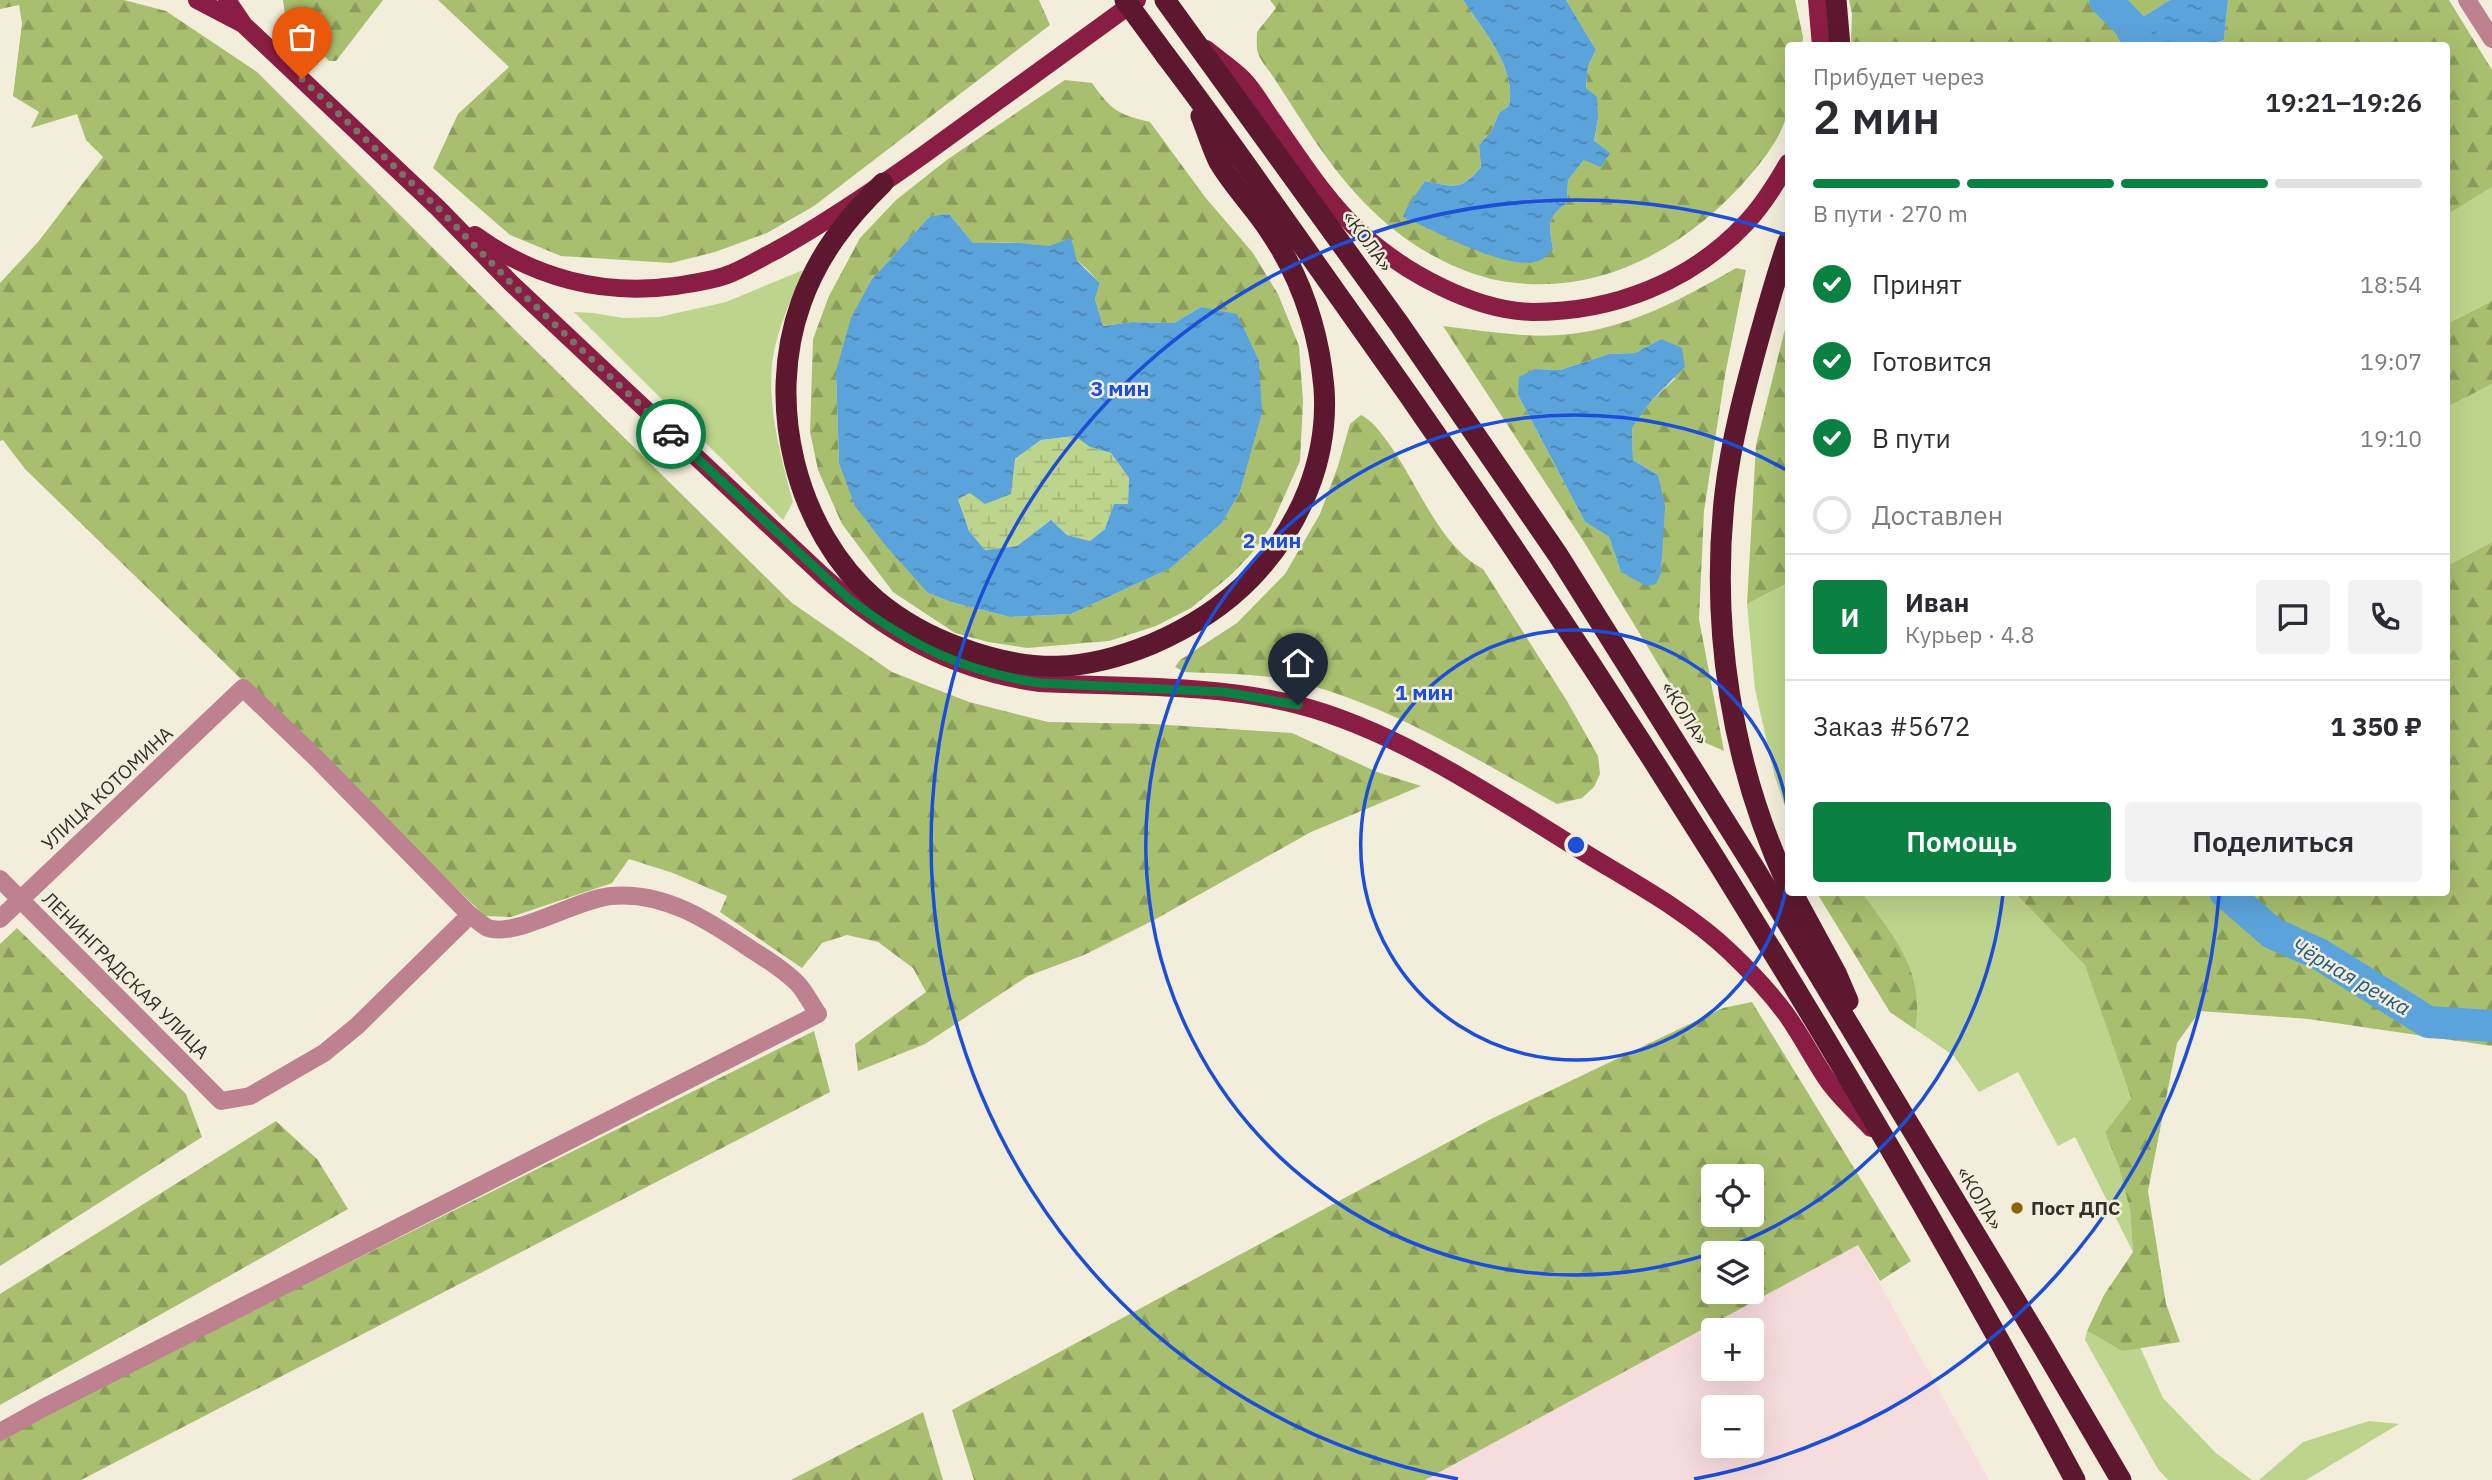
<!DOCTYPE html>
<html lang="ru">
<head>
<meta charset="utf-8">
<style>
  body { margin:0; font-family:"IBM Plex Sans",sans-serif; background:#f2f2f3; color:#2b2b33; height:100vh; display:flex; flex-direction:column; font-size:26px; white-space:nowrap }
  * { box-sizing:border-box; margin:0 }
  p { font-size:23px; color:#7c7c81 }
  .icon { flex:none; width:38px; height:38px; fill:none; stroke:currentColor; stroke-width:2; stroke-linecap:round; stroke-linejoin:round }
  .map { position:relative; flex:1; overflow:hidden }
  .details { position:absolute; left:1785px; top:42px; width:665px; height:854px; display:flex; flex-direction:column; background:#fff; border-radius:7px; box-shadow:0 7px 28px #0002 }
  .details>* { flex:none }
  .fabs { position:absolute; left:1701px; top:1164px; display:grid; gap:14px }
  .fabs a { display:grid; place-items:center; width:63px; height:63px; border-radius:7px; background:#fff; box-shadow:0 7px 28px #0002; font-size:35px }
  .pin { position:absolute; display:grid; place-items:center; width:60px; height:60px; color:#fff; margin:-72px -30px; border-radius:50% 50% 50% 0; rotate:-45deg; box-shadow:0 0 7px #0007 }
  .pin .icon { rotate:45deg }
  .courier { position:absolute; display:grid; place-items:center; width:70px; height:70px; margin:-35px; border:5px solid #0b8043; border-radius:50%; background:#fff; color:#222; box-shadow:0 2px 9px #0007 }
  .headline em { font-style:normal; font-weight:600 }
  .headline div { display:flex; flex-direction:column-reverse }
  .headline { display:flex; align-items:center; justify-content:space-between; height:119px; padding:0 28px }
  h1 { font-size:46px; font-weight:600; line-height:52px }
  .bar { display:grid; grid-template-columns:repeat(4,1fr); gap:10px 7px; align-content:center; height:84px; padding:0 28px }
  .bar i { height:9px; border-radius:5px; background:#e1e1e2 }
  .bar .selected { background:#0b8043 }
  .bar p { grid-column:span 4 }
  .line { display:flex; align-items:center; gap:18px; padding:0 28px; border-top:2px solid #e1e1e2 }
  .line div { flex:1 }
  .round { display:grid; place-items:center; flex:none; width:74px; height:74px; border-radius:7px; background:#f2f2f3 }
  ol { padding:0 28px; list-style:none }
  li { display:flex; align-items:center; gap:21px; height:77px }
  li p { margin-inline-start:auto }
  li .icon { padding:7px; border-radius:50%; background:#0b8043; color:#fff; stroke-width:4 }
  li:last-child { color:#7c7c81 }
  li i { width:38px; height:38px; border:4px solid #e1e1e2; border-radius:50% }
  .action { display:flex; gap:14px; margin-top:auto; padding:14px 28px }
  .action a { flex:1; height:80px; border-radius:7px; background:#0b8043; color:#fff; font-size:28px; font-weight:600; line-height:80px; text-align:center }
  .action a+a { background:#f2f2f3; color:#2b2b33 }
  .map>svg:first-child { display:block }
  .commercial { fill:#f7dcdd; fill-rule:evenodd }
  .green { fill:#bdd48c }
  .forest { fill:url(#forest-firs); fill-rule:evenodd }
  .wetland { fill:url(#wetland-marsh) }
  .water { fill:url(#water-ripples); fill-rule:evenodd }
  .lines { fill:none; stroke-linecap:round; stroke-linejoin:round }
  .river { stroke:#5ba3db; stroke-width:32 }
  .minor { stroke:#be818f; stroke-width:18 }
  .major { stroke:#891d44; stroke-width:18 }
  .highway { stroke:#5d182f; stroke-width:21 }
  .highway-bridge { stroke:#5d182f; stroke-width:21 }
  .done { stroke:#767368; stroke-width:7; stroke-dasharray:0 12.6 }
  .route { stroke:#0b8043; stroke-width:9 }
  .ring { fill:none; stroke:#1d4ed8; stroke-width:3.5 }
  .poi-dot { fill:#8d6308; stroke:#f2eedb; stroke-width:2.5 }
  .labels { text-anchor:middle; stroke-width:5; stroke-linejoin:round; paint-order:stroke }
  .street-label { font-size:19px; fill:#33312a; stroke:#f2eedb }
  .poi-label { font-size:19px; font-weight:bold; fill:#33312a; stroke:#f2eedb; text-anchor:start }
  .water-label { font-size:21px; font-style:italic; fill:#24587e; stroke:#f2eedb }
  .centre { fill:#1d4ed8; stroke:#f2eedb; stroke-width:3.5 }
  .ring-label { font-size:21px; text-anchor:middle; font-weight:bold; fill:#1d4ed8; stroke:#f2eedb; stroke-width:5; stroke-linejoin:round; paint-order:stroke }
</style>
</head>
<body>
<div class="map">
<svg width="2492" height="1480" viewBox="0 0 2492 1480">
  <defs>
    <pattern id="forest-firs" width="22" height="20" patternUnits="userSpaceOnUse" patternTransform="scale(1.75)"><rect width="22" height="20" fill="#a7bf6e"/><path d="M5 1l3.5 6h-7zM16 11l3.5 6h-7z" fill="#899c5b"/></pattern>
    <pattern id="wetland-marsh" width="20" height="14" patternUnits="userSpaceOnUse" patternTransform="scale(1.75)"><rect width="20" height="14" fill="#bdd48c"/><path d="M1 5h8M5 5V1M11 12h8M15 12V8" fill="none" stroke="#a3b679"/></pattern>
    <pattern id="water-ripples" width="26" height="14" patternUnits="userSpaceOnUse" patternTransform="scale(1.75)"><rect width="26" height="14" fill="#5ba3db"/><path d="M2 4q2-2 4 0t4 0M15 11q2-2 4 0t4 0" fill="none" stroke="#4c85b2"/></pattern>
  </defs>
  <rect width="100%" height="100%" fill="#f2eedb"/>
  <path class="commercial" d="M 1858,1245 L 1989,1480 L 1425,1480 ZM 1713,1330 L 1752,1330 L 1752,1368 L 1713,1368 ZM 1713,1407 L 1752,1407 L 1752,1446 L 1713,1446 Z"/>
  <g class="green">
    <polygon points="2492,187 2492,301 2447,324 2447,215"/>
    <path d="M 803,270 C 792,298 778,327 773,357 C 766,405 781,456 793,502 L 783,520 L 574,312 L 593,313 L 623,318 L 659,317 L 726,302 Z"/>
    <polygon points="2492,384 2492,542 2447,566 2447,407"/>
    <polygon points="1788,583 1788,816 1774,774 1755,689 1747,604"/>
    <polygon points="1817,893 2015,893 2085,964 2131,1098 2105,1132 2119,1168 2130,1210 2133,1252 2075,1137 2058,1146 2018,1072 1979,1092 1954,1056 1890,1012"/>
    <polygon points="2087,1331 2122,1351 2140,1347 2163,1398 2216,1453 2252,1480 2168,1480 2158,1469 2085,1340"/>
    <polygon points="2369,1421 2399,1424 2306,1480 2259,1480 2303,1442"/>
  </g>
  <g class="forest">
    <polygon points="0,0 124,0 166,11 257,72 519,334 792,603 892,672 969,702 1048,722 1153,724 1292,733 1377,772 1421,786 1311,832 1154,920 1084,955 1028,976 925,1044 858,1071 855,1044 926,992 913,968 878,942 847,935 822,943 802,968 720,912 727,896 673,873 629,859 612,883 511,917 485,916 25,469 3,440 0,441 0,283 38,242 103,157 86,140 77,114 31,128 39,112 13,96 22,23 19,5 0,9"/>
    <polygon points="283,0 383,0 336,61 329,61 285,14"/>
    <polygon points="438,0 1039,0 1050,25 814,206 767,233 715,252 671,263 561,256 510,235 433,168 458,114 509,67"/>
    <path d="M 1270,0 L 1463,0 C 1483,30 1517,68 1509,106 L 1499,113 L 1491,132 L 1479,145 L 1481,167 C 1460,191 1454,187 1425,181 L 1403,217 L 1416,222 L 1553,249 C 1549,225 1546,218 1567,203 L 1568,180 L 1584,160 L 1594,142 L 1598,119 L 1586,88 L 1588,66 L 1596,50 L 1566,0 L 1795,0 L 1803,37 L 1802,45 L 1788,46 C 1788,66 1792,89 1788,109 C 1784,133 1767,155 1752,173 C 1694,242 1609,293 1517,283 C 1509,282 1499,281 1491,279 C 1407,256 1353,200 1307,129 C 1295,111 1284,93 1272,75 C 1268,69 1260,60 1258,53 C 1256,47 1257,38 1257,32 L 1276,8 Z"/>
    <polygon points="1849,0 2170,0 2130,25 2129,46 1851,45 1852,14"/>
    <polygon points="2228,0 2449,0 2492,70 2492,187 2447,215 2446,46 2210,46 2224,40"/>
    <path d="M 1065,80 L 1092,83 C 1112,111 1117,114 1150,122 L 1205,197 L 1253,253 L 1278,294 L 1299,346 L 1303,401 L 1300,461 L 1271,526 L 1252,553 L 1231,575 L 1191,608 L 1156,626 L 1109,641 L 1027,648 L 988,642 L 955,633 L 893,592 L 842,524 L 818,470 L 810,432 L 813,339 L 829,296 L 860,238 L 896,200 L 948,159 ZM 949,214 L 973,243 C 1009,243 1044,239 1076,260 C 1085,266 1092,275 1100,283 L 1095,299 L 1103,326 L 1132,322 L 1174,323 L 1201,307 L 1262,412 L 1240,492 L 1222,523 L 1171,568 L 1071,614 L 1010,617 L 951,602 L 928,593 L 839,463 L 836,371 L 872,279 L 930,216 Z"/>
    <path d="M 1736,268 L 1746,270 L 1725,375 L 1704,511 L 1699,619 L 1724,751 L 1706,743 L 1584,542 L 1443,326 C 1469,329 1496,333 1523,335 C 1605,341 1668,307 1736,268 ZM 1661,339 L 1675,379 L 1652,400 L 1632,428 L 1633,460 L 1658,475 L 1662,542 L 1661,573 L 1621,572 L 1609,537 L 1585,522 L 1518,395 L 1535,369 L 1560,370 L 1609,354 L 1635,353 Z"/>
    <polygon points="2492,301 2492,384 2447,407 2447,324"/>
    <polygon points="1788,317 1788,583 1747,604 1756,445"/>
    <path d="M 1361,415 C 1373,421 1379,431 1387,441 C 1417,481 1438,545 1483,569 L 1567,701 L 1598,756 L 1600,774 L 1594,787 L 1582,798 L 1557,804 C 1476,759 1396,709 1306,684 C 1267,673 1224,674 1184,672 L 1175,667 L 1180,660 L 1237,623 L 1285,574 L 1320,514 L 1338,466 L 1350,424 Z"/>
    <polygon points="2492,542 2492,1046 2308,1019 2200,1011 2177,1043 2148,1191 2166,1304 2180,1342 2122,1351 2087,1331 2104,1295 2133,1252 2130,1210 2119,1168 2105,1132 2131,1098 2085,965 2015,893 2446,892 2447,566"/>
    <path d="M 1817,893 L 1862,893 C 1893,935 1926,973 1915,1029 L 1890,1012 Z"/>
    <polygon points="17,928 186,1094 202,1137 0,1266 0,944"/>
    <path d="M 1752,1002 L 1911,1261 L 1880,1281 L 1858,1245 L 1425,1480 L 974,1480 L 952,1410 L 1491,1119 L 1723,1008 ZM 1713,1176 L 1752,1176 L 1752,1214 L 1713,1214 ZM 1713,1253 L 1752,1253 L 1752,1292 L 1713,1292 Z"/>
    <polygon points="814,1031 830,1092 81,1480 0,1480 0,1439 45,1414"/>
    <polygon points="276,1121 317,1159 348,1209 0,1405 0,1294"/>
    <polygon points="923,1412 943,1480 791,1480"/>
  </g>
  <polygon class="wetland" points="1076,436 1090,447 1111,453 1129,478 1128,504 1105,529 1090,541 1067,535 1051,520 1017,546 985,550 969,531 958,499 970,493 1041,440"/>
  <g class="water">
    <path d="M 1463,0 L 1566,0 L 1596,50 L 1588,66 L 1586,88 L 1597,97 L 1598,119 L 1594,141 L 1610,153 L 1601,167 L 1584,160 L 1568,180 L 1567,203 C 1546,218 1549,225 1553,249 C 1550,252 1546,258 1541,260 C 1509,274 1435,230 1403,217 L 1406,209 L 1425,181 C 1454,187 1461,191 1481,167 L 1479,145 L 1491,132 L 1499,113 L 1509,106 C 1517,68 1483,30 1463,0 Z"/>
    <polygon points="2170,0 2228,0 2224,40 2210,45 2129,45 2130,25"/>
    <path d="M 949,214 L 973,243 L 1021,243 L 1049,246 L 1071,238 L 1077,261 L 1100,283 L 1095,299 L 1103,326 L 1132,322 L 1174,323 L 1201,307 L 1237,314 L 1259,361 L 1262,413 L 1240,492 L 1222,523 L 1171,568 L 1071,614 L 1010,617 L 951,602 L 928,593 L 886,546 L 855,506 L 839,463 L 836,371 L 851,318 L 872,279 L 930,216 ZM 1075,436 L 1090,447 L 1111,453 L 1129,478 L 1128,504 L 1114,504 L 1105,529 L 1090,541 L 1067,535 L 1051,520 L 1017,546 L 985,550 L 969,531 L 958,499 L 970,493 L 985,504 L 1011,494 L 1015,459 L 1041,440 Z"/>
    <polygon points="1661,339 1682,348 1685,367 1652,400 1632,428 1633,460 1658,475 1665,505 1661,573 1656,584 1646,586 1621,572 1609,537 1585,522 1518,395 1519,377 1535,369 1560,370 1609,354 1635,353"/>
  </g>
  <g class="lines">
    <g class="river">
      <polyline points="2105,0 2130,25 2140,46"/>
      <polyline points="2225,892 2272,933 2319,954 2428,1022 2492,1026"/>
    </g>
    <g class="minor">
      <polyline points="2467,0 2492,39"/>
      <polyline points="0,879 221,1101 250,1096 324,1053 357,1026 470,915"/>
      <path d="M 0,919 L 243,688 L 316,758 L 470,915 C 476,919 482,925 488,928 C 516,938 577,899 611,896 C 663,891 708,920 749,948 C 765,958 783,969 797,983 C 805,991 811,1004 818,1014 L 43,1408 L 0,1432"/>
    </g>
    <g class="major">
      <polyline points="197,0 241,23"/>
      <path d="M 227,0 L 244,25 L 438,208 L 511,283 L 823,576 C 888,634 952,671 1040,683 C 1125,687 1216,684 1298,705 C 1396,730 1494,797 1580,850 C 1630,881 1686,910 1729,951 C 1749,970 1769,991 1786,1014 C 1801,1035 1813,1059 1828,1081 C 1840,1098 1857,1113 1871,1128"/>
      <polyline points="1817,0 1821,46"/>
      <path d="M 1206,49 C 1218,59 1232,68 1243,79 C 1255,91 1264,109 1274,122 C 1301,161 1327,202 1362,234 C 1404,272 1474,311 1533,312 C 1613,312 1691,282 1746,223 C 1763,205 1776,184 1788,163"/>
      <path d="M 475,235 C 534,278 603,296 675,286 C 693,283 711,281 727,275 C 744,269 759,259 775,251 C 826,223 874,190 922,156 C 993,104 1065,52 1137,0"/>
    </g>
    <g class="highway">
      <polyline points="1165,0 1400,325 1558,555 1755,869 2039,1340 2121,1480"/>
      <polyline points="1836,0 1840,46"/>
      <path d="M 1166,56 C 1225,133 1279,212 1335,291 C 1607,671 1855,1068 2075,1480"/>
      <path d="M 883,183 C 847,218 818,255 801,303 C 765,403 795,530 876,600 C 901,621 930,637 961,648 C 1031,674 1084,672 1152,644 C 1189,628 1223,607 1251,578 C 1300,527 1329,459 1324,388 C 1319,332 1301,277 1269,230 C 1254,207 1233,186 1219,162 C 1212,148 1207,131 1201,116"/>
      <path d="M 1788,242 C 1777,273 1768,306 1759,338 C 1745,389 1731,441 1725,493 C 1710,627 1731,764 1788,886"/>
      <polyline points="1792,892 1836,973 1848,1001"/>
    </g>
    <polyline class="highway-bridge" points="1125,0 1166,56"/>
  </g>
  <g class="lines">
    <polyline class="done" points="302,79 438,208 511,283 671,434"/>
    <path class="route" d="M 671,434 L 849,599 C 910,645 964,672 1040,683 L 1224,692 L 1298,705"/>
  </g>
  <g class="ring">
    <path d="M1788 879A215 215 0 1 1 1788 811"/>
    <path d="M2003 894A430 430 0 1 1 1788 471"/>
    <path d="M2219 896A645 645 0 0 1 1694 1479M1458 1479A645 645 0 1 1 1786 235"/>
  </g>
  <circle class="poi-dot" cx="2017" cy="1208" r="7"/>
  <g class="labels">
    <g class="street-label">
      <text transform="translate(1368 241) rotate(54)" y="7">«КОЛА»</text>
      <text transform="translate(1685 713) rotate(58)" y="7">«КОЛА»</text>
      <text transform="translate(107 788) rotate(-43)" y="7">УЛИЦА КОТОМИНА</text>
      <text transform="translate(126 975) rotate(45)" y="7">ЛЕНИНГРАДСКАЯ УЛИЦА</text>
      <text transform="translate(1980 1198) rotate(59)" y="7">«КОЛА»</text>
    </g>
    <g class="poi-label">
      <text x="2031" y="1215">Пост ДПС</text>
    </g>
    <g class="water-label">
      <text transform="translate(2351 977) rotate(30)" y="7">Чёрная речка</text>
    </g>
  </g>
  <circle cx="1576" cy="845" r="10" class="centre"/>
  <g class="ring-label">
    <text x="1120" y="396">3 мин</text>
    <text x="1272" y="548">2 мин</text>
    <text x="1424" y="700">1 мин</text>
  </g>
</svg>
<div class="fabs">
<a><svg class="icon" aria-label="locate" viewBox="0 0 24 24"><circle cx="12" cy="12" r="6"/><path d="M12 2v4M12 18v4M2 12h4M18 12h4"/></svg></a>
<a><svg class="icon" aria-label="layers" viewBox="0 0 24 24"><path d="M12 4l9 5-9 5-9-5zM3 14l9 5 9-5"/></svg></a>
<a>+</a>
<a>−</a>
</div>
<div class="pin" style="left:302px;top:79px;background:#ea580c"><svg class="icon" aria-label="bag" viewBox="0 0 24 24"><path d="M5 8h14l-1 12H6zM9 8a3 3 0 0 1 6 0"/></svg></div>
<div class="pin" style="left:1298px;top:705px;background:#1f2937"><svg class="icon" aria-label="home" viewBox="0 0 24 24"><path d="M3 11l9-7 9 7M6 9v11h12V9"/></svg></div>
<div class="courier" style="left:671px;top:434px"><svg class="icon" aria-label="car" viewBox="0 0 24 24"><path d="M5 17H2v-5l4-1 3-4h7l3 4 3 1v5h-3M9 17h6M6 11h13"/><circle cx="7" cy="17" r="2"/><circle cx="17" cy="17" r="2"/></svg></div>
<section class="details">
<div class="headline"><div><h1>2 мин</h1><p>Прибудет через</p></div><em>19:21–19:26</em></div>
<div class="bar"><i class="selected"></i><i class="selected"></i><i class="selected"></i><i></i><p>В пути · 270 m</p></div>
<ol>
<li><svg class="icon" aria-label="check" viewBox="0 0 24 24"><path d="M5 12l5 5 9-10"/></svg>Принят<p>18:54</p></li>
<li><svg class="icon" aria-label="check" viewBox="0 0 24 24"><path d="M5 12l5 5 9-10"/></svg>Готовится<p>19:07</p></li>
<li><svg class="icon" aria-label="check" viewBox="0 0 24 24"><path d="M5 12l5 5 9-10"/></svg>В пути<p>19:10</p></li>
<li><i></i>Доставлен</li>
</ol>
<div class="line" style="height:126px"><b class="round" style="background:#0b8043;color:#fff">И</b><div><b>Иван</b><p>Курьер · 4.8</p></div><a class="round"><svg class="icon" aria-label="chat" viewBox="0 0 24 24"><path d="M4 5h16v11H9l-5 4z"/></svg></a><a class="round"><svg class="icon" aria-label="phone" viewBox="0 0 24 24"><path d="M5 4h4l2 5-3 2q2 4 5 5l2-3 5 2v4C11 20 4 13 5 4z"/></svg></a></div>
<div class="line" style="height:91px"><div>Заказ #5672</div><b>1 350 ₽</b></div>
<div class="action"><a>Помощь</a><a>Поделиться</a></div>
</section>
</div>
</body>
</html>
